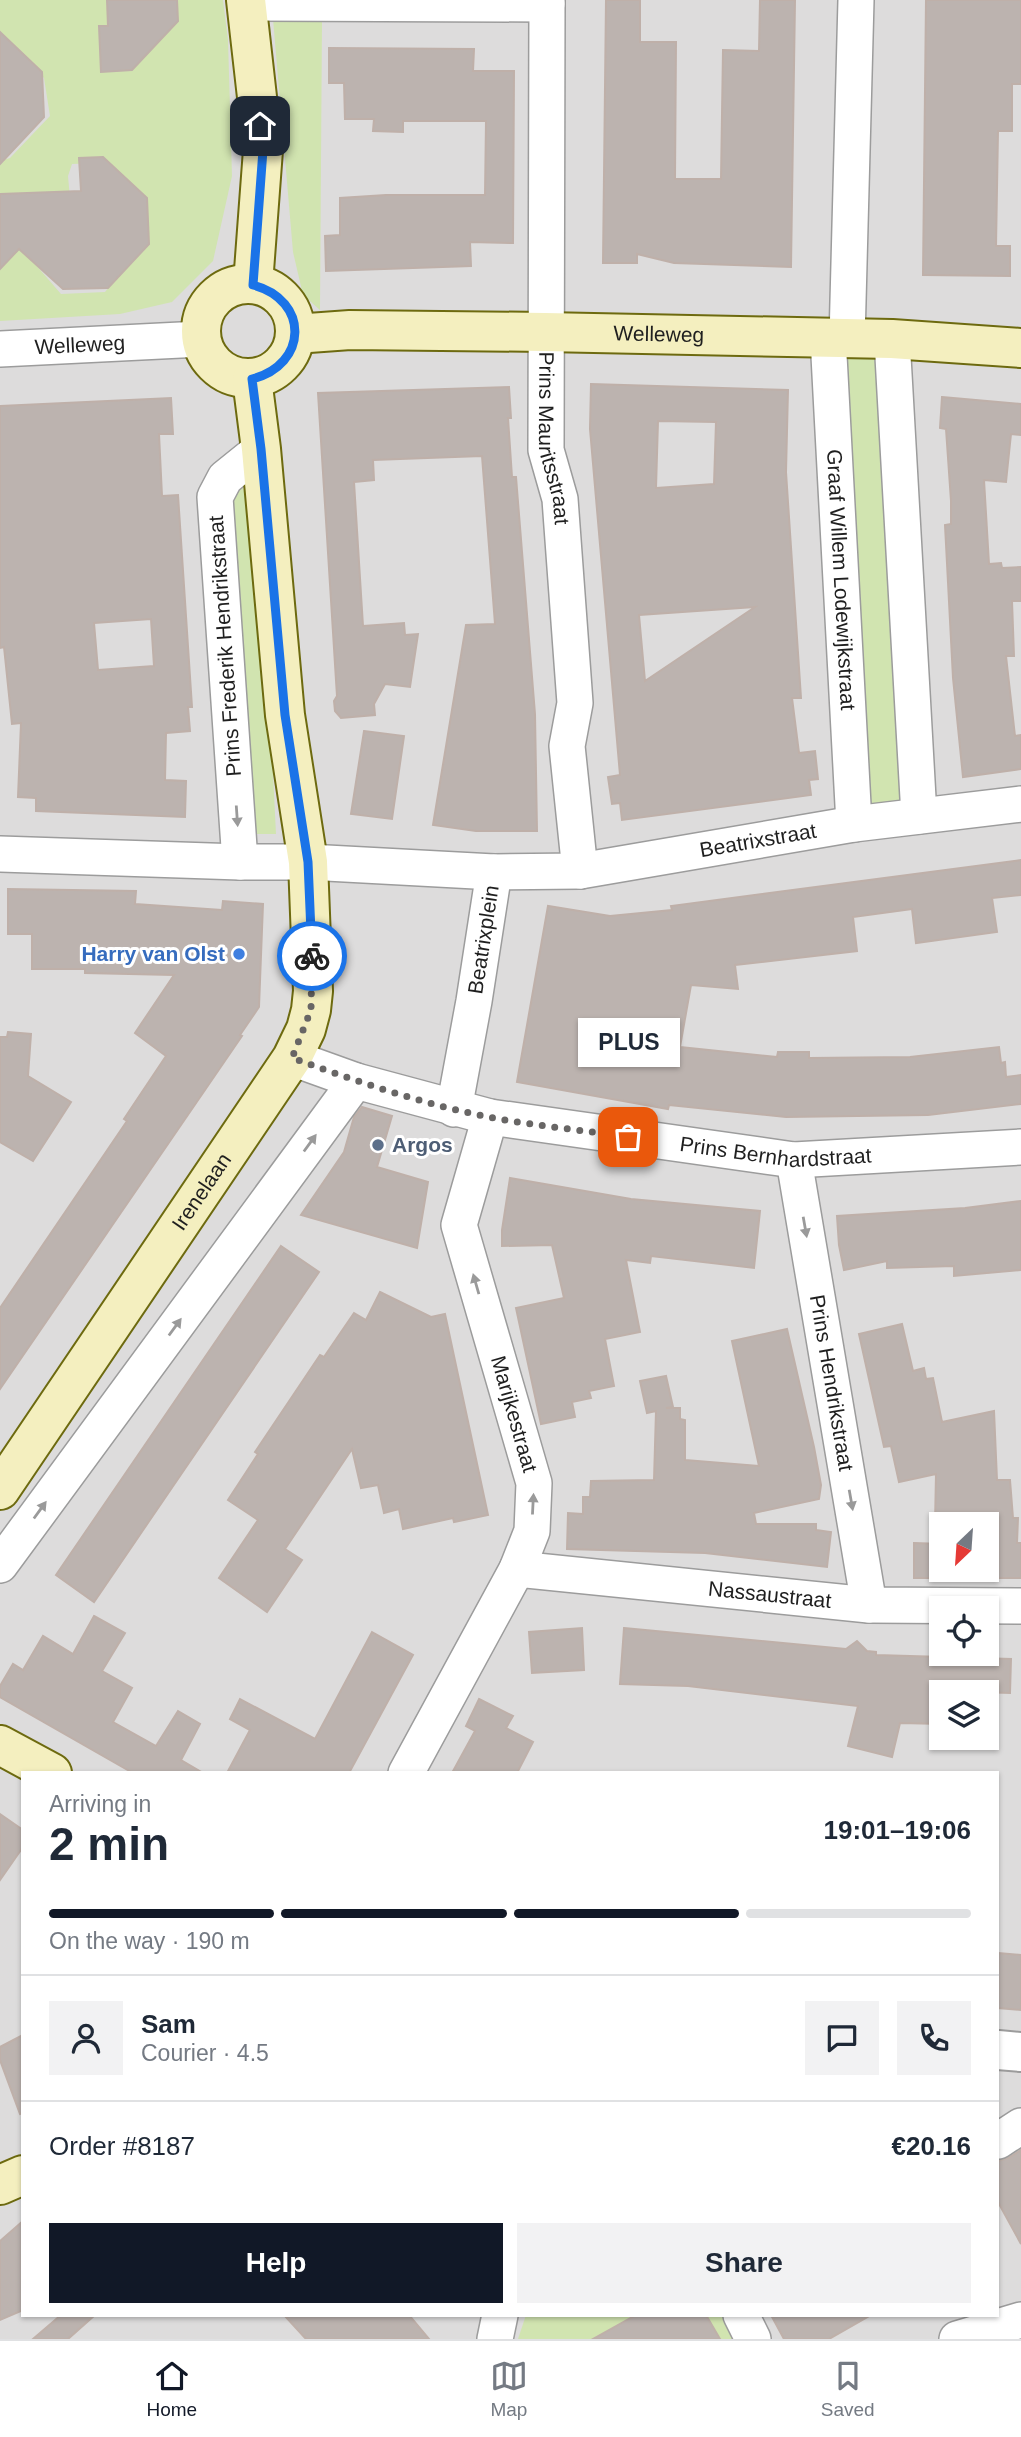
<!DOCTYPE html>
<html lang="en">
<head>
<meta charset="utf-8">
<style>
  body { margin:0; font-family:Arial,sans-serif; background:#f2f2f3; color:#1f2937; height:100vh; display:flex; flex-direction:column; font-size:26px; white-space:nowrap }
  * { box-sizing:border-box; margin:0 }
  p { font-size:23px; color:#747a83 }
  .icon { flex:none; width:38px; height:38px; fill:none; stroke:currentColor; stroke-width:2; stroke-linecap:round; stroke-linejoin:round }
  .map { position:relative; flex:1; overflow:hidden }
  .details { position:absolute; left:21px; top:1771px; width:978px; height:546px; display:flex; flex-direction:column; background:#fff; border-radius:0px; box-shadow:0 2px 5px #0004 }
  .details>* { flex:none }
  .needle { width:46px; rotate:205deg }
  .fabs { position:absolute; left:929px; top:1512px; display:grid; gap:14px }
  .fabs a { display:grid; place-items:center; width:70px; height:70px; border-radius:0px; background:#fff; box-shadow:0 2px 5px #0004; font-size:35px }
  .pin { position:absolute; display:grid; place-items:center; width:60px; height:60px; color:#fff; margin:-30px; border-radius:14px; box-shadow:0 4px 10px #0006 }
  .courier { position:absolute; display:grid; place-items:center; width:70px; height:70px; margin:-35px; border:5px solid #1a73e8; border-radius:50%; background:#fff; color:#222; box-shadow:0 2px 9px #0007 }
  .bubble { position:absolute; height:49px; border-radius:0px; background:#fff; box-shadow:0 2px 5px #0004; font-size:23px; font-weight:700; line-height:49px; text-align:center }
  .head em { font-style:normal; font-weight:700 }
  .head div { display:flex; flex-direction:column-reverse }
  .head { display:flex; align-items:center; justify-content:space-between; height:119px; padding:0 28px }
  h1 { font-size:46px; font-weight:700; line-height:52px }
  .bar { display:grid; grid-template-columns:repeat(4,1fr); gap:10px 7px; align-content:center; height:84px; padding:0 28px }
  .bar i { height:9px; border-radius:5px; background:#e0e1e3 }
  .bar .current { background:#111827 }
  .bar p { grid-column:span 4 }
  .line { display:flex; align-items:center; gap:18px; padding:0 28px; border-top:2px solid #e0e1e3 }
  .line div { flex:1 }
  .round { display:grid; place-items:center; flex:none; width:74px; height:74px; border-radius:0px; background:#f2f2f3 }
  .cta { display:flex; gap:14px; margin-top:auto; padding:14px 28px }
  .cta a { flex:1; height:80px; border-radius:0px; background:#111827; color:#fff; font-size:28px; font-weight:700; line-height:80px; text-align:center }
  .cta a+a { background:#f2f2f3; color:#1f2937 }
  .dock { display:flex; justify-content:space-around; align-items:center; height:98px; border-top:2px solid #e0e1e3; background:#fff; font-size:19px; color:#747a83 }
  .dock a { display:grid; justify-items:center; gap:4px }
  .dock .current { color:#111827 }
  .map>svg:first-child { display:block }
  .residential { fill:#dddcdc; fill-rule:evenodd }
  .grass { fill:#d1e4b0 }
  .building { fill:#bcb3af; stroke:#bfb0a9; stroke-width:2; fill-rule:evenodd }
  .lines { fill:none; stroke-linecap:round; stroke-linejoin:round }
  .minor-casing { stroke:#9c9c9c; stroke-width:38 }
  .tertiary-casing { stroke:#9c9c9c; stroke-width:42 }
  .secondary-casing { stroke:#6d6a0f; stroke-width:42 }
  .minor { stroke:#fff; stroke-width:35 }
  .tertiary { stroke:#fff; stroke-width:38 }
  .secondary { stroke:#f4efbf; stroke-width:38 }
  .oneway { fill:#9a9a9a }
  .done { stroke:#686665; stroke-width:7; stroke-dasharray:0 12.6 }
  .route { stroke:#1a73e8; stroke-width:9 }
  .shop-dot { fill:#3f7fe0; stroke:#fff; stroke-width:2.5 }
  .service-dot { fill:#5c6f8a; stroke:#fff; stroke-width:2.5 }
  .labels { text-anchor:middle; stroke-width:6; stroke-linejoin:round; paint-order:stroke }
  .street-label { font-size:21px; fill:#1f1f1f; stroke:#fff }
  .shop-label { font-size:21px; font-weight:bold; fill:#366cbe; stroke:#fff; text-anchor:end }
  .service-label { font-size:21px; font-weight:bold; fill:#4e5e75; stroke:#fff; text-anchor:start }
</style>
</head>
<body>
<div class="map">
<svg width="1021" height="2339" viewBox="0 0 1021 2339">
  <rect width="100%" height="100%" fill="#efeae6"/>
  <path class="residential" d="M 0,0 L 1021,0 L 1021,2339 L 0,2339 ZM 942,1524 L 987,1524 L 987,1570 L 942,1570 ZM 942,1608 L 987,1608 L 987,1654 L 942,1654 ZM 942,1692 L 987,1692 L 987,1738 L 942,1738 ZM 23,1773 L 998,1773 L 998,2315 L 23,2315 Z"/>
  <g class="grass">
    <polygon points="0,0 223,0 228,40 232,176 213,261 172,302 120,314 0,321 0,270 10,252 22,249 61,294 105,292 139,251 98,163 72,164 68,176 70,198 0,199 0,161 10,158 50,116 44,78 0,36"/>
    <polygon points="273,19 322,19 320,310 303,295 293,252"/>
    <polygon points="831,350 880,352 907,799 860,813"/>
    <polygon points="240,478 262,551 276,834 250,834 228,491"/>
    <polygon points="526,2315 730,2315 743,2339 518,2339"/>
  </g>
  <g class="building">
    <polygon points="107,0 177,0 178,21 132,70 101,72 99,26 108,26"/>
    <polygon points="606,0 640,0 640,42 676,42 675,179 721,179 723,50 759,51 760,0 795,0 791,267 674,263 637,254 637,263 603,263"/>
    <polygon points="926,0 1021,0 1021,84 1012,84 1012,131 998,131 996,246 1010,246 1010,276 923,275"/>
    <polygon points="0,32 42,72 44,117 0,164"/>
    <polygon points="329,48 474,49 473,71 514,71 513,243 470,242 471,266 326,271 325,236 340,235 340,198 386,195 485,195 486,121 403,121 403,132 373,131 374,119 345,119 344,83 329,83"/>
    <polygon points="103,157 147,198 149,244 108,288 63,289 19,249 0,269 0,194 81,191 79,158"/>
    <path d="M 591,384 L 788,390 L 786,472 L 801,698 L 792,698 L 799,753 L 815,751 L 818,779 L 809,780 L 811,795 L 622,820 L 620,803 L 612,804 L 608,777 L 620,775 L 590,429 ZM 658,421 L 716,422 L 714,484 L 656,488 ZM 755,607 L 645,681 L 639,615 Z"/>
    <polygon points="509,387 511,418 508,418 512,477 516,477 535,714 537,831 476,831 433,825 466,625 495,624 482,456 373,460 374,480 354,482 363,626 404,623 405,635 418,634 410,687 385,684 374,704 375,715 341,718 335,711 334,701 337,696 318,393"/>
    <polygon points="942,397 1021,404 1021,435 1011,434 1006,482 984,480 989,564 1001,563 1002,568 1021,567 1021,601 1012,601 1014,656 1006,656 1015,736 1021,735 1021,769 963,777 953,678 945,525 951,524 951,501 946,429 940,428"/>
    <path d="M 171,398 L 173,434 L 159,434 L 162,496 L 178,495 L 192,707 L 188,707 L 190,731 L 166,733 L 165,780 L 186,781 L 185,817 L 36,811 L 36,798 L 18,797 L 21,723 L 12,724 L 4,647 L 0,648 L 0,406 ZM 151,619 L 154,666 L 98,670 L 94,623 Z"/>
    <polygon points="364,731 404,736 392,819 351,814"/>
    <polygon points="1021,860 1021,895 992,898 997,932 916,943 912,909 853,917 857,951 735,965 738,989 691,985 680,1047 777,1057 778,1052 809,1052 809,1058 910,1057 999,1047 1001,1063 1005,1062 1006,1077 1021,1075 1021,1104 928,1115 786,1117 669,1105 668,1109 517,1082 548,906 610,916 672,910 671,906"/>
    <polygon points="8,889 136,891 135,904 222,910 223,901 263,904 259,1007 240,1035 242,1036 0,1389 0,1308 127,1121 124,1119 166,1056 135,1033 174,975 85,973 85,969 32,969 32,934 8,934"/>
    <polygon points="8,1032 31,1034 28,1076 71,1102 33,1161 0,1142 0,1037 7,1037"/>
    <polygon points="362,1107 392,1116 377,1167 428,1182 417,1248 301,1215 344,1152 354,1117"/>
    <polygon points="510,1178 631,1199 760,1211 754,1268 651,1256 650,1263 626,1260 640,1332 605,1339 614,1386 589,1391 591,1398 572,1402 575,1417 541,1424 516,1308 564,1298 552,1245 502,1246 502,1230"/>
    <polygon points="1021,1201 1021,1270 954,1276 954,1266 887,1268 887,1261 844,1270 839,1245 837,1216 965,1208"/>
    <polygon points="281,1246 319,1272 94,1602 56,1575"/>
    <polygon points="380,1292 431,1317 445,1314 488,1515 454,1522 453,1518 403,1529 399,1509 384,1513 378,1485 361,1488 352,1449 285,1549 302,1560 267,1612 219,1578 258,1520 228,1500 258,1454 255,1452 320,1355 324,1357 354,1313 366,1320"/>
    <polygon points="902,1324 913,1371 924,1368 926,1379 933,1378 942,1422 994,1411 997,1480 1010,1480 1013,1518 1018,1518 1017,1543 1021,1543 1021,1578 987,1578 987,1524 935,1524 936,1474 899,1482 891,1446 884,1447 859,1334"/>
    <polygon points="787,1329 814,1447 821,1485 819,1499 754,1513 756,1524 816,1524 816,1530 831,1532 827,1567 705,1553 567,1549 568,1513 583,1514 583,1497 590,1497 591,1481 654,1480 656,1411 647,1413 640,1381 666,1376 673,1407 666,1408 680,1408 680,1419 685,1420 685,1460 759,1466 732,1341"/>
    <polygon points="914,1543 942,1544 942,1578 914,1578"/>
    <polygon points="94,1616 125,1633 102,1671 132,1688 113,1722 156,1746 178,1711 200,1724 181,1760 203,1773 133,1773 0,1697 0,1686 13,1664 23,1670 43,1636 73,1654"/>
    <polygon points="582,1628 584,1670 532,1673 529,1632"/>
    <polygon points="624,1628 846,1649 857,1641 867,1651 876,1652 876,1655 1011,1659 1010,1693 942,1691 942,1724 900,1723 892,1757 848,1746 858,1706 688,1686 620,1684"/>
    <polygon points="372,1632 413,1655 349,1773 227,1773 250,1730 230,1719 240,1699 315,1739"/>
    <polygon points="479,1699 513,1716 506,1728 533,1742 517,1773 452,1773 475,1731 466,1726"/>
    <polygon points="0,1814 23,1830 23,1847 0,1880"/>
    <polygon points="998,1953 1021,1955 1021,2010 998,2008"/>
    <polygon points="23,2035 23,2113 20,2114 0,2060 0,2047"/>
    <polygon points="1021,2150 1021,2244 998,2202 998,2161 1008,2158"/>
    <polygon points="23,2221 23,2310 0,2320 0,2241"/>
    <polygon points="61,2315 95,2315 68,2339 33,2339"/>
    <polygon points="284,2315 409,2315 429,2339 306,2339"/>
    <polygon points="636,2315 706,2315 720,2339 593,2339"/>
    <polygon points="771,2315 871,2315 829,2339 784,2339"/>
  </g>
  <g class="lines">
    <defs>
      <g id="minor">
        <path id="s1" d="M 547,0 L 546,450 L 560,499 L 575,703 L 567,746 L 580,871"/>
        <polyline points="246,3 547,4"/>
        <path id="s2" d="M 828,337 L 854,824"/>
        <polyline points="847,339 856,0"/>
        <polyline points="892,339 919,816"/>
        <path id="s3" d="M 0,349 L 201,339"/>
        <path id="s4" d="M 0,854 L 240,862 L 308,862 L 494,872 L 580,871 L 854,824 L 1021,804"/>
        <polyline points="240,862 215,497 225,478 261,449"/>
        <path id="s5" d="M 292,1058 L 356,1081 L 490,1117 L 794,1160 L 1021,1147"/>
        <path id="s6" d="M 454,1109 L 474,1001 L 494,872"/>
        <path id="s7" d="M 794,1160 L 869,1605"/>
        <polyline points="0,1565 356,1081"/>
        <path id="s8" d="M 517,1569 L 869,1605 L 1021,1606"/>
        <polyline points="406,1773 517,1569 532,1531 534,1483 459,1225 490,1117"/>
        <polyline points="998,2141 1021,2126"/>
        <polyline points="741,2315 753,2339"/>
        <polyline points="495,2339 500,2315"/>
        <polyline points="957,2339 1021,2320"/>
      </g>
      <polyline id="tertiary" points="998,2050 1021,2052"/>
      <g id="secondary">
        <polyline points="246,0 263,150 253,284"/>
        <circle cx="248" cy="331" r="47"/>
        <path id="s9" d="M 295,334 L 350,330 L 545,332 L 892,339 L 1021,348"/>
        <path id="s10" d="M 0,1490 L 292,1058 L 306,1029 L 311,1010 L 313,991 L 308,862 L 285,715 L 261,449 L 252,379"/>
        <polyline points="0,1745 52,1773"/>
        <polyline points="0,2185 23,2175"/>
      </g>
    </defs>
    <use href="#minor" class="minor-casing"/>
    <use href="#tertiary" class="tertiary-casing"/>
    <use href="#secondary" class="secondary-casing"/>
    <use href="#minor" class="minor"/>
    <use href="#tertiary" class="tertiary"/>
    <use href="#secondary" class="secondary"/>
  </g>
  <defs><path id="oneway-solid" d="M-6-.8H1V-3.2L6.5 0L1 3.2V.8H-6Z" transform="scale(1.75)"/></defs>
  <g class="oneway">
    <use href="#oneway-solid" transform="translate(237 816) rotate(86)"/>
    <use href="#oneway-solid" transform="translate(310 1143) rotate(-54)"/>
    <use href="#oneway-solid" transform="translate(805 1227) rotate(80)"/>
    <use href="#oneway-solid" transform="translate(476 1284) rotate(-106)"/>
    <use href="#oneway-solid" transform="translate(175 1327) rotate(-54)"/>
    <use href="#oneway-solid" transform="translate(851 1500) rotate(80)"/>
    <use href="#oneway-solid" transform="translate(533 1504) rotate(-87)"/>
    <use href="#oneway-solid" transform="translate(40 1510) rotate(-54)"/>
  </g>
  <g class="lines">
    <path class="done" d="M 312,956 L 311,1010 L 292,1058 C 356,1081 422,1104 489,1117 C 535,1126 582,1130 628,1137"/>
    <path class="route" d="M 260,126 L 263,150 L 253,285 C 310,300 308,365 252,379 L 261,449 L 285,715 L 308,862 L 312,956"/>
  </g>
  <circle class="shop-dot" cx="239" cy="954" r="7"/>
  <circle class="service-dot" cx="378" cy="1145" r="7"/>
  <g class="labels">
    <g class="street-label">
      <text dy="7" stroke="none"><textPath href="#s9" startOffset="364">Welleweg</textPath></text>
      <text dy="7" stroke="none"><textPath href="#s3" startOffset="80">Welleweg</textPath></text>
      <text dy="7" stroke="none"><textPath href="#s1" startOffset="439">Prins Mauritsstraat</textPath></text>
      <text dy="7" stroke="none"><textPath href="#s2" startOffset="243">Graaf Willem Lodewijkstraat</textPath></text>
      <text transform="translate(225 646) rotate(-94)" y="7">Prins Frederik Hendrikstraat</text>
      <text dy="7" stroke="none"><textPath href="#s4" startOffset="761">Beatrixstraat</textPath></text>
      <text dy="7" stroke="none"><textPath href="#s6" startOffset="172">Beatrixplein</textPath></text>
      <text dy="7" stroke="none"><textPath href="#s5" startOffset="495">Prins Bernhardstraat</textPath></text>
      <text dy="7" stroke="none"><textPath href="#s10" startOffset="360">Irenelaan</textPath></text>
      <text dy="7" stroke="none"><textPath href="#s7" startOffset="226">Prins Hendrikstraat</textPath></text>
      <text transform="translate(514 1414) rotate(74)" y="7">Marijkestraat</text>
      <text dy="7" stroke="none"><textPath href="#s8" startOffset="254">Nassaustraat</textPath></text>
    </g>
    <g class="shop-label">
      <text x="225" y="961">Harry van Olst</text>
    </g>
    <g class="service-label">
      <text x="392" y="1152">Argos</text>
    </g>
  </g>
</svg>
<div class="fabs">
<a><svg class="needle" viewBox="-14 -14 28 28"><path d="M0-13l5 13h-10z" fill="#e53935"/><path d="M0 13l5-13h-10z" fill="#747a83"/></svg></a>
<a><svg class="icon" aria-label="locate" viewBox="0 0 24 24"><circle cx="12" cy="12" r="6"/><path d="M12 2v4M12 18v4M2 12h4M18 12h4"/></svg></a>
<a><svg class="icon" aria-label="layers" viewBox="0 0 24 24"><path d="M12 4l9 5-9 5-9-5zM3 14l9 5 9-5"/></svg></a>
</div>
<div class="pin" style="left:628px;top:1137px;background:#ea580c"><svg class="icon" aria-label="bag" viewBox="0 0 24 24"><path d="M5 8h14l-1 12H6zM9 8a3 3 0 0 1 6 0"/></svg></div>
<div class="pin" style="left:260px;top:126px;background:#1f2937"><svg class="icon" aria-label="home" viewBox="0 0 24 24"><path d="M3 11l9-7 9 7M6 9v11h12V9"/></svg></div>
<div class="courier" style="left:312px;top:956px"><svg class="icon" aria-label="bike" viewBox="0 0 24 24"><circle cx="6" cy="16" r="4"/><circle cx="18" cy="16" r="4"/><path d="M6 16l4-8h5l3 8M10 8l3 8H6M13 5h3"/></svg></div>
<div class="bubble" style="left:578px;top:1018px;width:102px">PLUS</div>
<section class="details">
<div class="head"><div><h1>2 min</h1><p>Arriving in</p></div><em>19:01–19:06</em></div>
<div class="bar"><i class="current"></i><i class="current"></i><i class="current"></i><i></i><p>On the way · 190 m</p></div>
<div class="line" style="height:126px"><a class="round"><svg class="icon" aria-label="person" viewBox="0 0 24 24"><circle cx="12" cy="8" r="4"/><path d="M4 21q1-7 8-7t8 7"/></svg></a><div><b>Sam</b><p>Courier · 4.5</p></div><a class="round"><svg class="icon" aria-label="chat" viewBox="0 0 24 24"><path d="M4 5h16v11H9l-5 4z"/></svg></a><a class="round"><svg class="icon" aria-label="phone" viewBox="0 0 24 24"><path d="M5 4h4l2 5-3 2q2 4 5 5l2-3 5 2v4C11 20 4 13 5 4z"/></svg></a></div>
<div class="line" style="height:91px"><div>Order #8187</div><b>€20.16</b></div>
<div class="cta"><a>Help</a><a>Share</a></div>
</section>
</div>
<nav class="dock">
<a class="current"><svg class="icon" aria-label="home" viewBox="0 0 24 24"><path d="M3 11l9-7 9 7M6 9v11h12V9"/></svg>Home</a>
<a><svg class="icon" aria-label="map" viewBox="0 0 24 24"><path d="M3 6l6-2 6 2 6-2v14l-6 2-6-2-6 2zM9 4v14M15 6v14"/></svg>Map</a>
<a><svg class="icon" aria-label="saved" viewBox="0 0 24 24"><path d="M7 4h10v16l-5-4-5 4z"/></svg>Saved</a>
</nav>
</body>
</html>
